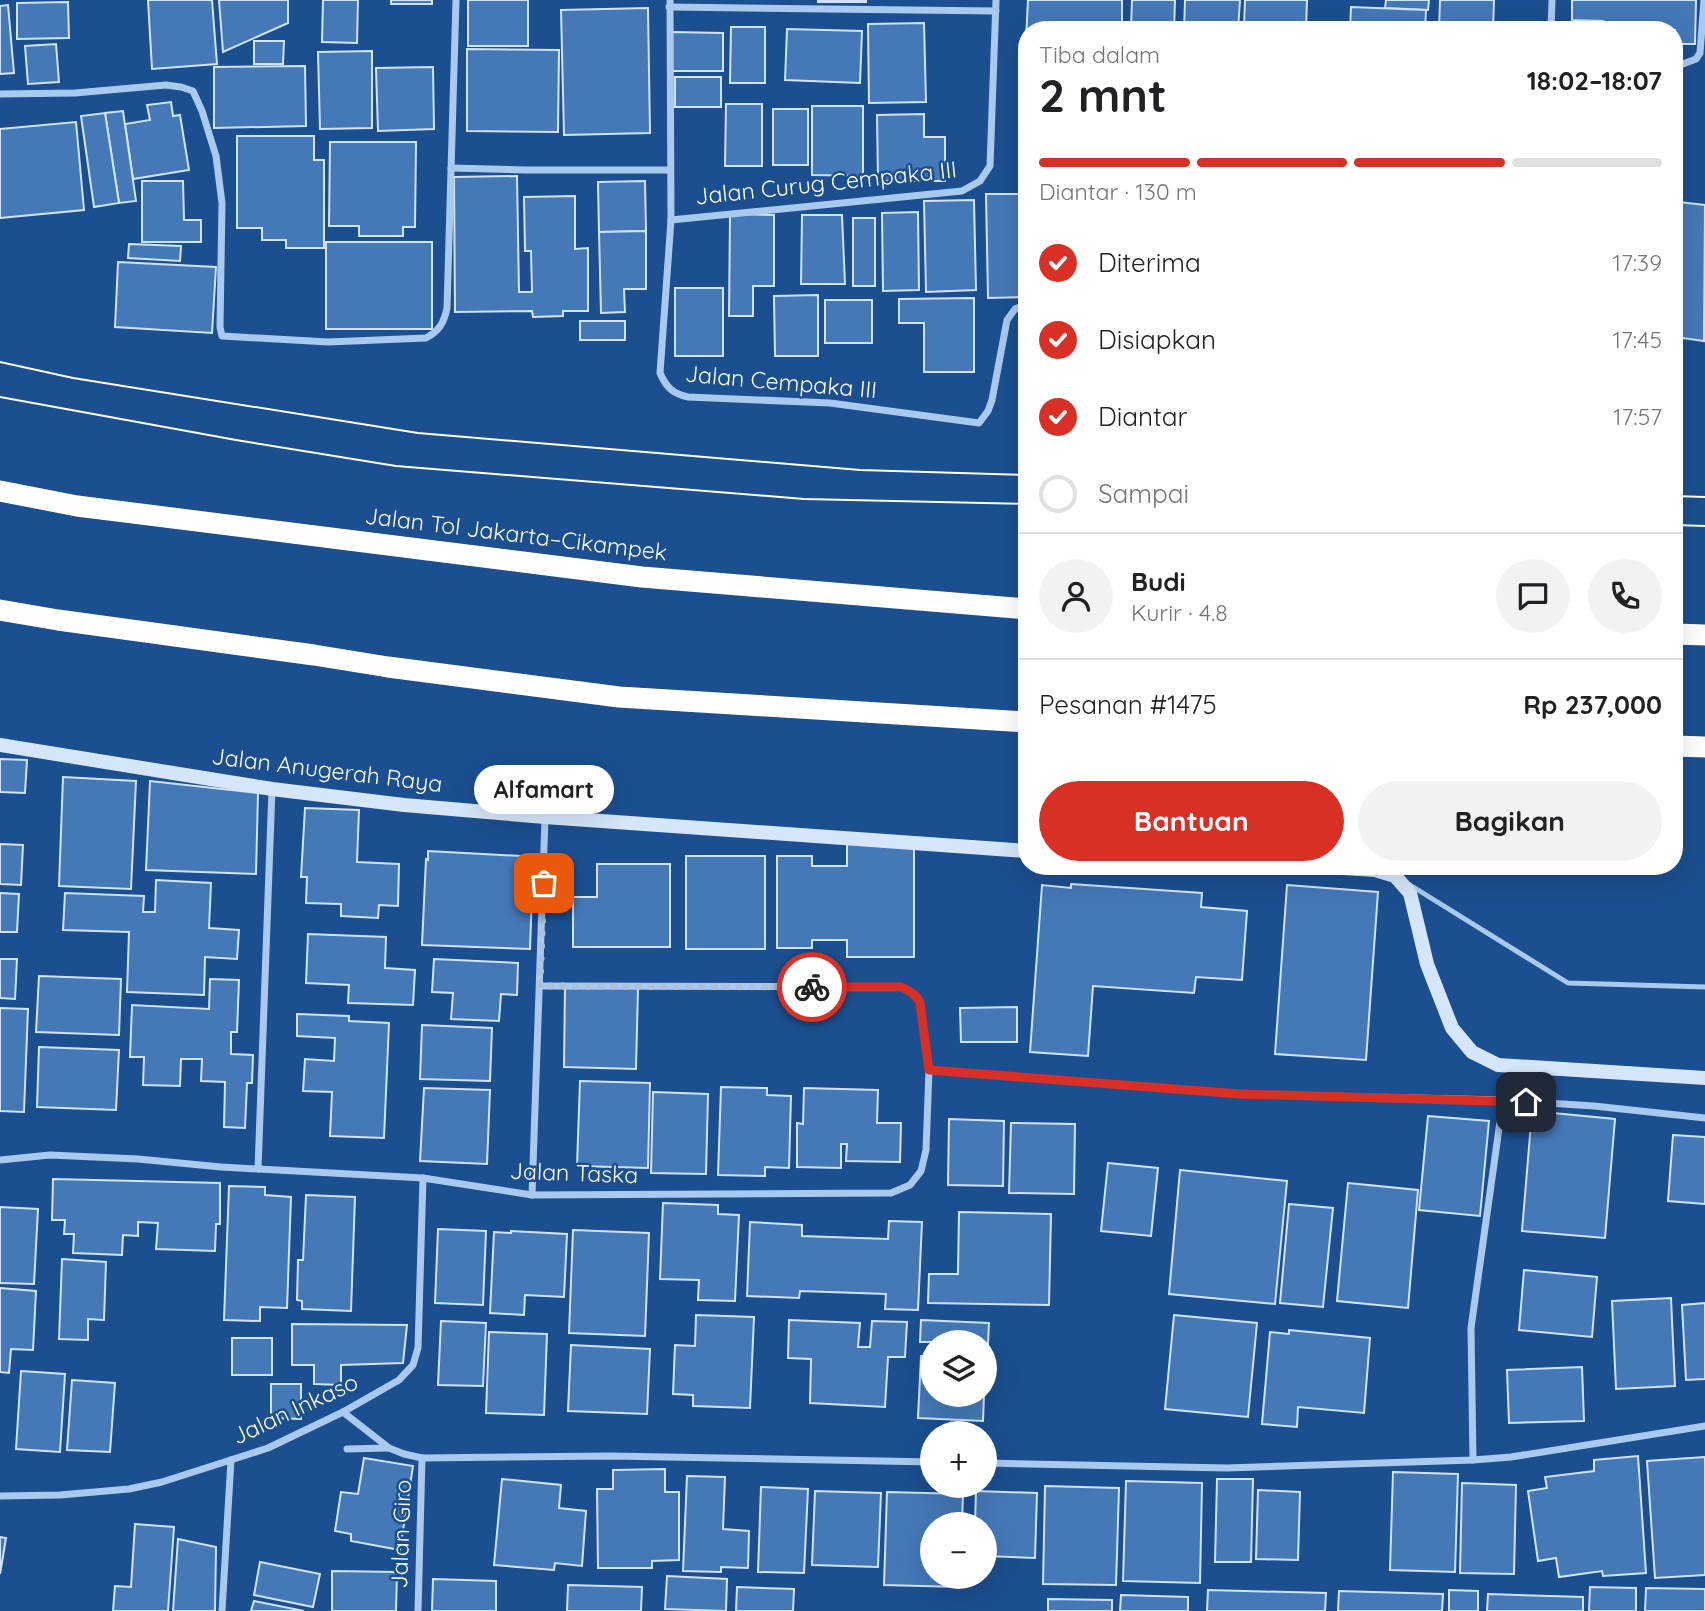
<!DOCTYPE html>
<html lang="id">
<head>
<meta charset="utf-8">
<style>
  body { margin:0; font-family:Quicksand,sans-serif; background:#f2f2f2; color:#202124; height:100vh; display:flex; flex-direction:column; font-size:26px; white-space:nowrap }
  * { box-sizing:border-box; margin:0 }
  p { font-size:23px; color:#757577 }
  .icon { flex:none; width:38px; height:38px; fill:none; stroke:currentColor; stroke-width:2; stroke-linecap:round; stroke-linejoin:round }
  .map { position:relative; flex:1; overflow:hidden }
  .drawer { position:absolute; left:1018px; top:21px; width:665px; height:854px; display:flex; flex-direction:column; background:#fff; border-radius:28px; box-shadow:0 7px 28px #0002 }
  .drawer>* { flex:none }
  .buttons { position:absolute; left:920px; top:1330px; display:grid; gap:14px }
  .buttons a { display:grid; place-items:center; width:77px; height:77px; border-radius:50%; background:#fff; box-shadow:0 7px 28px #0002; font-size:35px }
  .pin { position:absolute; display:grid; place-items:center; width:60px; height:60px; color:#fff; margin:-30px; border-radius:14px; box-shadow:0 4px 10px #0006 }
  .courier { position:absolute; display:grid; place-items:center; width:70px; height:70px; margin:-35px; border:5px solid #d93025; border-radius:50%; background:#fff; color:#222; box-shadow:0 2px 9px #0007 }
  .bubble { position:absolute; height:49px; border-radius:24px; background:#fff; box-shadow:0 7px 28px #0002; font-size:23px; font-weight:700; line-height:49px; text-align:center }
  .overview em { font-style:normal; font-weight:700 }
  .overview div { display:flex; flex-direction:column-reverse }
  .overview { display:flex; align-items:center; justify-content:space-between; height:119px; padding:0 21px }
  h1 { font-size:46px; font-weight:700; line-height:52px }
  .bar { display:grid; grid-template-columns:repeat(4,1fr); gap:10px 7px; align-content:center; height:84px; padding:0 21px }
  .bar i { height:9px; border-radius:5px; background:#e0e0e0 }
  .bar .current { background:#d93025 }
  .bar p { grid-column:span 4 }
  .line { display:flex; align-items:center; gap:18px; padding:0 21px; border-top:2px solid #e0e0e0 }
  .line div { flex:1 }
  .round { display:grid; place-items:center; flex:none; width:74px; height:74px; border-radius:37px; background:#f2f2f2 }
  ol { padding:0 21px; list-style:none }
  li { display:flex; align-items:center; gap:21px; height:77px }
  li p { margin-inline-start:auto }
  li .icon { padding:7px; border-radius:50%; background:#d93025; color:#fff; stroke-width:4 }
  li:last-child { color:#757577 }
  li i { width:38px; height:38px; border:4px solid #e0e0e0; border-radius:50% }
  .action { display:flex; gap:14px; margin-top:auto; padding:14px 21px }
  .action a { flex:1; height:80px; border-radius:42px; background:#d93025; color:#fff; font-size:28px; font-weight:700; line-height:80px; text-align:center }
  .action a+a { background:#f2f2f2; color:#202124 }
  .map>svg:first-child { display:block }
  .building { fill:#4478b7; stroke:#cfe3fa; stroke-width:2 }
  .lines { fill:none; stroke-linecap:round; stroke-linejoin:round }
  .lane { stroke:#a9c9ee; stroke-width:5 }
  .street { stroke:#a9c9ee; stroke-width:7 }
  .secondary { stroke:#d6e6fa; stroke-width:14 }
  .highway { stroke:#fff; stroke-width:21 }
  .tram { stroke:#fff; stroke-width:2 }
  .done { stroke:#afc1d8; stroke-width:7; stroke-dasharray:0 12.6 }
  .route { stroke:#d93025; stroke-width:9 }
  .labels { text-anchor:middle; stroke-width:5; stroke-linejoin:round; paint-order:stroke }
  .street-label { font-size:23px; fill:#fff; stroke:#1b4f8f }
</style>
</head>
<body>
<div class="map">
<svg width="1705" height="1611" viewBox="0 0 1705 1611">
  <rect width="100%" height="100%" fill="#1b4f8f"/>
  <g class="building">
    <polygon points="148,0 212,0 217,64 152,69"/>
    <polygon points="219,0 288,0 288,23 223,52"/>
    <polygon points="323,0 358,0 357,43 322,42"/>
    <rect x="391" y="0" width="41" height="4"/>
    <rect x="468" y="0" width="60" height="46"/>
    <rect x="818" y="0" width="48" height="2"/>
    <polygon points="1028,0 1122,0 1122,30 1027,30 1026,39"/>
    <polygon points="1132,0 1175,0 1174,30 1131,28"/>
    <polygon points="1185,0 1240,0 1238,30 1184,30"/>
    <polygon points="1245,0 1307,0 1306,30 1244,27"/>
    <polygon points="1386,0 1429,0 1428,10 1385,8"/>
    <polygon points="1440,0 1494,0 1493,30 1439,30"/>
    <polygon points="1572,0 1696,0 1695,44 1675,44 1675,30 1602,30 1603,21 1572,20"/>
    <polygon points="68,2 69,38 17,39 17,3"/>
    <polygon points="8,5 14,73 0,74 0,6"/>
    <polygon points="1351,7 1426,10 1425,30 1350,30"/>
    <polygon points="648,8 650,133 564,135 561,10"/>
    <polygon points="924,23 926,102 869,103 868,24"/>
    <polygon points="731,27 765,27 765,83 730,83"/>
    <polygon points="787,29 862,31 860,83 785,80"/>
    <polygon points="672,32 723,33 723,71 671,71"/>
    <polygon points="254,41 284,41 283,64 254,64"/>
    <polygon points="56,44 59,82 28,84 25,46"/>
    <polygon points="467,49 559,50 558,132 467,131"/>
    <polygon points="372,51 372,128 320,129 318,52"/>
    <polygon points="305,66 306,126 214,128 214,67"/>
    <polygon points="433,67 434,129 378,131 376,68"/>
    <rect x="675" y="77" width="46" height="30"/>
    <polygon points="171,102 173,116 180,115 189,170 133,179 125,124 150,120 147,105"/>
    <polygon points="726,104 762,104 762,166 725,166"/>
    <polygon points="812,106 863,106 863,176 812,175"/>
    <rect x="773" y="109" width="35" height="56"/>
    <polygon points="123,111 136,201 119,203 105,113"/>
    <polygon points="105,113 119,203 94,207 81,116"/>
    <polygon points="924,114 924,137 945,137 945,181 878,181 877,115"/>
    <polygon points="76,122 84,210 0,218 0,129"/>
    <polygon points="237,136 314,136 314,160 324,160 324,248 286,248 286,240 262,240 262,228 237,228"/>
    <polygon points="330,142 416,142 415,227 403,227 403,236 359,236 359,226 329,226"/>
    <polygon points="517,176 519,292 532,292 531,251 525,251 524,197 575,196 575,249 588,248 588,311 563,311 563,316 533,317 532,311 455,312 454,177"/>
    <polygon points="142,181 183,181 184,220 201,220 201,242 142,242"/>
    <polygon points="645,181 646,231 599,232 598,182"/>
    <polygon points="986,194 1027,194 1027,297 988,298"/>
    <polygon points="974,200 976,290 926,292 924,201"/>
    <polygon points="1679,202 1705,205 1704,341 1675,337 1675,304 1680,261 1675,260 1675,241"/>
    <polygon points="918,212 919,290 883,291 882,213"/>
    <polygon points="730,214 774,215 774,286 753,286 753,316 729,316"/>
    <polygon points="802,215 842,215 845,284 801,284"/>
    <rect x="853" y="218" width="22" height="68"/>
    <polygon points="646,231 646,289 624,289 625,312 601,313 599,232"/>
    <rect x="326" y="242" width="106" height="87"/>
    <polygon points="129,244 181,246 180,261 128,258"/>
    <polygon points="118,262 216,267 212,333 115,327"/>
    <rect x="675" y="288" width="48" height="68"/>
    <polygon points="818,295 818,356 775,356 774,296"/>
    <polygon points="974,298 974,372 924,372 924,323 899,323 899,299"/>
    <rect x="825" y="300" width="47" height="43"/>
    <rect x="580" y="321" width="45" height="19"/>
    <polygon points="0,759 27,760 25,793 0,792"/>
    <polygon points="63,777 136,781 131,889 59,886"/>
    <polygon points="150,781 258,793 256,874 146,870"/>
    <polygon points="305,808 359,810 357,862 399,864 398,906 379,905 378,918 341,916 341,904 306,903 307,877 301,877"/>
    <polygon points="0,844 23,845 21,885 0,884"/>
    <polygon points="847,844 914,844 914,957 847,957 847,940 812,940 812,948 777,948 777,856 812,856 812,866 847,866"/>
    <polygon points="428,851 521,856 521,863 533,864 530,949 422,945 426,859 428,860"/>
    <rect x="686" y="856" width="79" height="93"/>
    <polygon points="597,864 670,864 670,947 573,947 573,897 597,897"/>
    <polygon points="156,880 211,883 209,928 239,930 237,959 205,957 204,995 127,992 129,932 63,930 65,893 144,896 143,912 155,912"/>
    <polygon points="1071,884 1202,893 1201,907 1247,911 1242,980 1196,977 1194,993 1093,986 1088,1056 1030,1052 1042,885 1071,888"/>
    <polygon points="1287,885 1378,892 1366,1060 1275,1054"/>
    <polygon points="0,893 19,894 17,932 0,932"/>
    <polygon points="308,934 386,937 385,968 415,970 413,1005 348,1003 349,985 306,983"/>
    <polygon points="0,959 17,959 15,999 0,998"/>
    <polygon points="434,959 518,963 517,995 501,994 499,1021 451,1019 453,993 432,992"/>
    <polygon points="39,976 121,979 119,1035 36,1032"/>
    <polygon points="210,979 239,980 237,1032 231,1032 231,1054 253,1055 252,1083 247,1083 245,1128 224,1127 225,1082 201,1081 202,1059 181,1059 180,1086 143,1085 144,1057 130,1057 132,1005 209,1009"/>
    <polygon points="565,986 638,988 636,1069 564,1067"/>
    <polygon points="1017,1007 1017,1042 961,1042 960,1008"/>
    <polygon points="0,1008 28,1009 24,1112 0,1111"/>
    <polygon points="297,1014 349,1016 349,1021 389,1023 384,1138 330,1136 332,1092 303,1091 305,1059 334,1061 335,1038 297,1036"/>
    <polygon points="422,1025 492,1028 490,1081 420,1079"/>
    <polygon points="39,1047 119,1050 116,1110 37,1107"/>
    <polygon points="580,1081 650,1083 648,1168 577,1166"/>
    <polygon points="721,1087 767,1088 767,1095 791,1096 789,1168 765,1167 765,1176 718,1175"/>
    <polygon points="424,1088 490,1090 487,1164 420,1161"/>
    <polygon points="804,1088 878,1090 877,1123 901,1123 900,1162 846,1161 847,1144 841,1144 841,1168 797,1167 797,1123 803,1124"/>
    <polygon points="653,1092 708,1094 706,1174 651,1173"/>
    <polygon points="1532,1111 1615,1119 1605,1238 1522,1231"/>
    <polygon points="1428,1116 1489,1121 1480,1216 1419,1210"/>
    <polygon points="949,1119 1004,1121 1003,1186 948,1185"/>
    <polygon points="1011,1123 1075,1124 1074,1194 1009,1193"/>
    <polygon points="1673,1135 1705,1137 1705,1204 1668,1201"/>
    <polygon points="1108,1163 1158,1168 1151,1236 1101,1231"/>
    <polygon points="1180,1170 1287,1181 1275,1304 1169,1294"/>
    <polygon points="53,1179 220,1183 220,1224 216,1224 215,1251 156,1249 158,1223 138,1222 138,1236 123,1235 122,1255 73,1253 74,1234 64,1234 65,1220 52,1220"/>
    <polygon points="1348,1183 1418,1190 1408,1308 1337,1301"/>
    <polygon points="229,1186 265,1187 265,1195 291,1197 287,1308 260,1307 260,1321 224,1320"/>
    <polygon points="306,1195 355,1197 351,1311 302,1309 302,1301 297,1300 298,1260 303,1260"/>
    <polygon points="663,1203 718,1205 718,1214 739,1215 735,1301 698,1300 699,1280 660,1279"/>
    <polygon points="1289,1204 1333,1208 1323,1307 1280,1303"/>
    <polygon points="0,1207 38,1209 34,1284 0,1283"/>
    <polygon points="959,1212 1051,1214 1049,1305 928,1303 929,1274 958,1274"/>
    <polygon points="889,1221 922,1222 918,1310 885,1309 886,1294 800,1291 799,1298 747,1296 750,1222 802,1225 802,1236 888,1239"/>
    <polygon points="438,1229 486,1231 483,1305 435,1303"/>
    <polygon points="573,1230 649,1233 645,1336 569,1333"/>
    <polygon points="511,1231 567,1234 564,1297 525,1295 524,1315 490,1313 494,1232 511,1233"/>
    <polygon points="62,1259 106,1262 104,1320 88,1319 88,1340 59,1339"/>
    <polygon points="1524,1270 1597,1277 1592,1337 1519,1330"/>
    <polygon points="0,1288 36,1291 33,1350 11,1349 9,1373 0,1372"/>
    <polygon points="1671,1298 1675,1386 1616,1389 1612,1301"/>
    <polygon points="1705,1303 1705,1379 1686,1380 1682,1305"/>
    <polygon points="696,1315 754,1317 750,1408 693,1406 693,1395 673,1394 675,1345 695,1346"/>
    <polygon points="1174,1315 1257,1323 1248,1417 1165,1409"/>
    <polygon points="789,1320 860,1323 858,1347 870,1347 872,1321 907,1322 905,1357 888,1357 885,1407 810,1403 811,1359 788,1358"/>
    <polygon points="921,1320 989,1323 988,1344 985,1344 985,1342 920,1342"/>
    <polygon points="441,1321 486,1323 483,1386 438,1385"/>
    <polygon points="292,1324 407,1325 403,1363 341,1365 341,1385 314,1384 314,1365 292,1365"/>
    <polygon points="1289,1330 1370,1338 1364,1413 1298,1407 1297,1427 1262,1424 1270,1332 1289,1334"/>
    <polygon points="489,1332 547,1334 544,1415 486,1413"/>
    <rect x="232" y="1338" width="40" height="37"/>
    <polygon points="571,1345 650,1349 647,1414 568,1411"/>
    <polygon points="921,1356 933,1356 933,1395 984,1395 983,1421 918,1418"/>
    <polygon points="1582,1367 1584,1421 1509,1423 1507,1370"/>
    <polygon points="21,1371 65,1374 60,1452 16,1449"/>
    <polygon points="72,1380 115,1383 110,1452 67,1450"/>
    <polygon points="271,1384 301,1384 301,1419 271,1418"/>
    <polygon points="1638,1456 1646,1573 1603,1576 1602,1571 1559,1577 1556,1558 1538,1561 1528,1491 1547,1488 1545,1477 1594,1471 1594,1460"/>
    <polygon points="1705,1457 1705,1575 1655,1578 1647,1461"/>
    <polygon points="364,1458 413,1466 400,1550 351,1541 351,1534 335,1531 341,1492 358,1494"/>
    <polygon points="665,1469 665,1492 679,1492 679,1560 652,1561 652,1568 598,1568 597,1489 613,1489 613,1470"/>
    <polygon points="1393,1472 1458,1474 1455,1572 1390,1570"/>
    <polygon points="687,1476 725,1477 723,1529 749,1531 748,1568 721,1567 721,1572 683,1571"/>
    <polygon points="502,1479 561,1485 559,1508 586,1511 582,1566 555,1563 554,1570 494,1565"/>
    <polygon points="1217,1479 1253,1479 1251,1562 1215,1562"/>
    <polygon points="1126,1481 1202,1483 1200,1583 1123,1581"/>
    <polygon points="1462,1483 1516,1485 1514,1574 1460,1573"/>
    <polygon points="1045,1486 1119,1488 1116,1585 1043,1584"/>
    <polygon points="761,1487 808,1489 804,1573 758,1572"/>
    <polygon points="1258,1490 1300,1492 1298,1560 1256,1559"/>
    <polygon points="815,1491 881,1493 878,1567 812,1565"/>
    <polygon points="976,1491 1037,1493 1035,1558 985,1556 985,1524 975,1524"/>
    <polygon points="887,1492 963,1494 962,1524 933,1524 933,1577 960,1577 959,1587 884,1585"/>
    <polygon points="135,1524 174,1527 168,1611 113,1611 115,1586 131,1587"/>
    <polygon points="0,1537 6,1538 0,1574"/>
    <polygon points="178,1539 216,1547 215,1611 173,1611"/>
    <polygon points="260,1562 320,1574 313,1607 254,1595"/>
    <polygon points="332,1571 397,1572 396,1611 332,1611"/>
    <polygon points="667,1576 727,1579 726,1611 665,1609"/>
    <polygon points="433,1579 496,1581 496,1611 432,1611"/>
    <polygon points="568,1585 642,1587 641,1611 567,1611"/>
    <polygon points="737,1587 794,1589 793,1611 736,1611"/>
    <polygon points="1590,1587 1636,1588 1636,1611 1589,1611"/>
    <polygon points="1646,1588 1705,1589 1705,1611 1645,1611"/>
    <polygon points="1208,1590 1326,1593 1325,1611 1207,1611"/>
    <polygon points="1449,1590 1478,1591 1478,1611 1449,1611"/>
    <polygon points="1339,1591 1443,1594 1442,1611 1338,1611"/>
    <polygon points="1488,1594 1583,1597 1583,1611 1487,1611"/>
    <polygon points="1121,1595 1188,1597 1188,1611 1120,1611"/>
    <polygon points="1048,1599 1112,1600 1112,1611 1048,1611"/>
    <polygon points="254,1601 304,1611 251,1611"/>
  </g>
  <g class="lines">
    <polyline class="lane" points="1410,885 1568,983 1705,987"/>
    <g class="street">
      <path d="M 670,0 L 671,220 L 660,373 C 666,387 673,394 688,397 L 830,403 L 979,423 L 988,411 L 992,400 L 1007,320 L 1015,309 L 1027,304"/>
      <polyline points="669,7 996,11"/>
      <polyline points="1551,30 1552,0"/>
      <polyline points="1675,67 1696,59 1700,53 1704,0"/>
      <path d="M 0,94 L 75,93 L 166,85 L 181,87 L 193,91 L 202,111 L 216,156 L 222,203 L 220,327 L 222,336 L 328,342 L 426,338 C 439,331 444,323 447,308 L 456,0"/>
      <polyline points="451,168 525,170 670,170"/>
      <polyline points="671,220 962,191 980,181 990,166 996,0"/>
      <polyline points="929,1070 1240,1094 1503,1100 1594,1106 1705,1118"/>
      <path d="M 0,1160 L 50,1155 L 138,1159 L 221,1167 L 423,1178 L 532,1195 L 891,1193 L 910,1185 L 921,1171 L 926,1150 L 929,1070 L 920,1003 C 916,994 911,991 901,987 L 540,986"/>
      <polyline points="258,1169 272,789"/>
      <polyline points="532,1195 545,818"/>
      <polyline points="343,1412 389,1448 404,1454 422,1458 611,1456 933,1462"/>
      <polyline points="347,1449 388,1448"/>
      <polyline points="1473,1460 1471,1328 1503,1100"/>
      <polyline points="985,1463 1227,1468 1473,1460 1511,1457 1705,1426"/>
      <polyline points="0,1496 60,1495 129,1489 162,1482 268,1448 343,1412 399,1380 413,1365 418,1348 423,1178"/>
      <polyline points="222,1611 231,1460"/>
      <polyline points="418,1611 422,1458"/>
    </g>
    <g class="secondary">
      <polyline points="0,745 272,789 404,805 545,817 1027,851"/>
      <polyline points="1312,866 1375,870 1395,876 1410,893 1427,964 1452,1028 1472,1052 1498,1065 1705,1078"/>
    </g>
    <g class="highway">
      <polyline points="0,491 77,506 642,577 1027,609"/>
      <polyline points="0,610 58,620 314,655 388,667 619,697 1027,722"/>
      <polyline points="1675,634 1705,635"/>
      <polyline points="1675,746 1705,747"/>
    </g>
    <g class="tram">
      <polyline points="0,362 73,378 418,433 860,470 1027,475"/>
      <polyline points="0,397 236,440 396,466 804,499 1027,504"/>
      <polyline points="1675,496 1705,497"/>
      <polyline points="1675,525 1705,526"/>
    </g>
  </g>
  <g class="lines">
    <polyline class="done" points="544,883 540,986 812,987"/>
    <path class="route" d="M 812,987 L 901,987 C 910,991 916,994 920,1003 L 929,1070 L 1240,1094 L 1526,1102"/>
  </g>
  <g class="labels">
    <g class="street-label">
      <text transform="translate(826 183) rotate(-6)" y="8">Jalan Curug Cempaka III</text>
      <text transform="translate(781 382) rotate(5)" y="8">Jalan Cempaka III</text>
      <text transform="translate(516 534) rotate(7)" y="8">Jalan Tol Jakarta–Cikampek</text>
      <text transform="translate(327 770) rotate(7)" y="8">Jalan Anugerah Raya</text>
      <text transform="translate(574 1173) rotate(2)" y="8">Jalan Taska</text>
      <text transform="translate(295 1409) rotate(-25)" y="8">Jalan Inkaso</text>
      <text transform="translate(401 1534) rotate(-88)" y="8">Jalan Giro</text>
    </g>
  </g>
</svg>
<div class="buttons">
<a><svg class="icon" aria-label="layers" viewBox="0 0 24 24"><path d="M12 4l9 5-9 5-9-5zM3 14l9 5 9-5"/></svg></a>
<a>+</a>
<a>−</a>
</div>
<div class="pin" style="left:544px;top:883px;background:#ea580c"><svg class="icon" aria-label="bag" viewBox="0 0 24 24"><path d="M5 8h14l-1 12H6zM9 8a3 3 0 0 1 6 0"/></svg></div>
<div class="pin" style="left:1526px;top:1102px;background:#1f2937"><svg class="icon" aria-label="home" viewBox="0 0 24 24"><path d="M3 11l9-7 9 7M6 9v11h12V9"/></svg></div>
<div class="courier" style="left:812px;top:987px"><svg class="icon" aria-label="bike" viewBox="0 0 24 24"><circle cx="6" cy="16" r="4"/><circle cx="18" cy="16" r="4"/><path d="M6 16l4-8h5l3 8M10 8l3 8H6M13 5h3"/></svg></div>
<div class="bubble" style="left:474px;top:765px;width:140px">Alfamart</div>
<section class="drawer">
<div class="overview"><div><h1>2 mnt</h1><p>Tiba dalam</p></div><em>18:02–18:07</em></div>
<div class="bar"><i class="current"></i><i class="current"></i><i class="current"></i><i></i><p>Diantar · 130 m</p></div>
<ol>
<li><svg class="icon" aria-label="check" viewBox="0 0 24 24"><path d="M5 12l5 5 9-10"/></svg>Diterima<p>17:39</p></li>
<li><svg class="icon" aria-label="check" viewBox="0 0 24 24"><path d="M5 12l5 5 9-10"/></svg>Disiapkan<p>17:45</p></li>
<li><svg class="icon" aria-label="check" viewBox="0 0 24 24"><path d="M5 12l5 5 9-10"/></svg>Diantar<p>17:57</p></li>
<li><i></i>Sampai</li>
</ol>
<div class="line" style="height:126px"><a class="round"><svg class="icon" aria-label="person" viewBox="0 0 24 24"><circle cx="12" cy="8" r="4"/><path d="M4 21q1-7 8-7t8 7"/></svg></a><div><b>Budi</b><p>Kurir · 4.8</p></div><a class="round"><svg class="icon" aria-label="chat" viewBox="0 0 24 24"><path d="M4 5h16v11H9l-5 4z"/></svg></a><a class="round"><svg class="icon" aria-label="phone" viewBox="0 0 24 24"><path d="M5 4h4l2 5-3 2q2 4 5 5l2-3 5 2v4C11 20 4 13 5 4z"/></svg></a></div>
<div class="line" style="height:91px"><div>Pesanan #1475</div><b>Rp 237,000</b></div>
<div class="action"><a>Bantuan</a><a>Bagikan</a></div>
</section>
</div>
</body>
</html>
